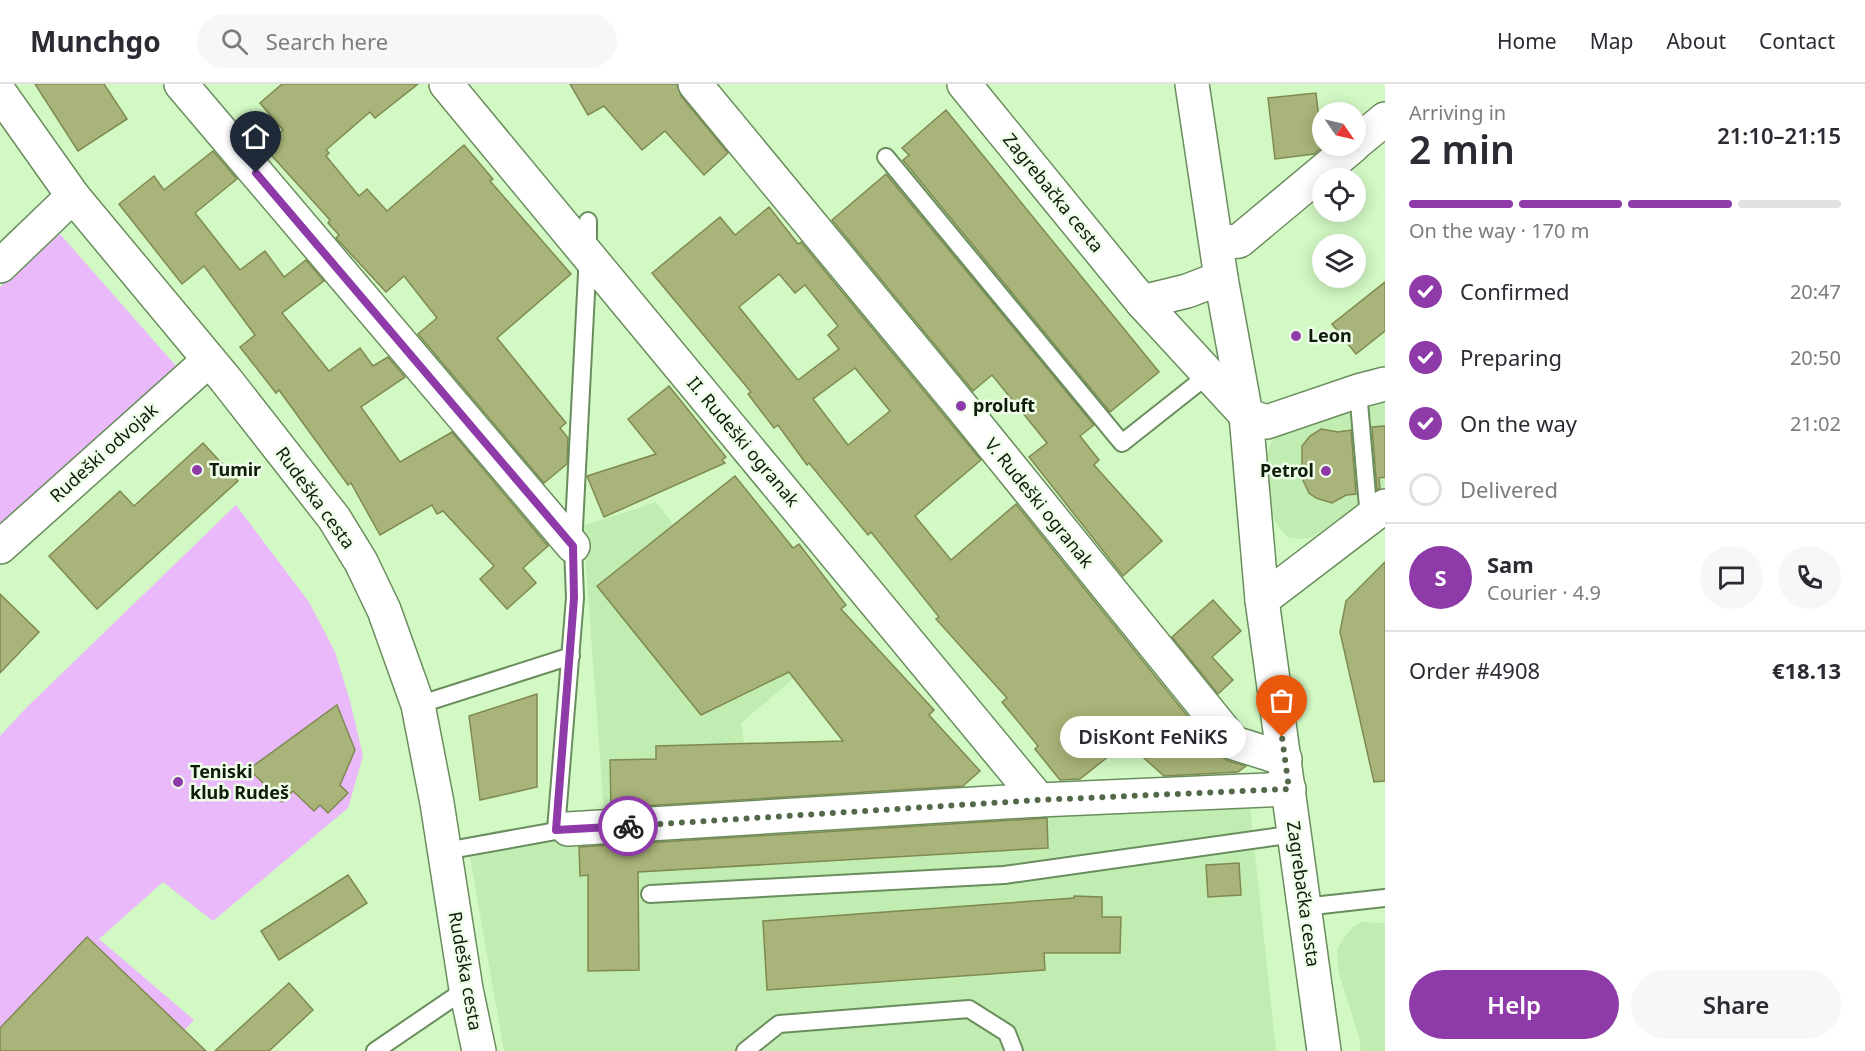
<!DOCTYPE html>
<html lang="en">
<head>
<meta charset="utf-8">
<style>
  body { margin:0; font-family:"Noto Sans",sans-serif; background:#f7f7f7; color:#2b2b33; height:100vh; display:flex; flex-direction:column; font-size:22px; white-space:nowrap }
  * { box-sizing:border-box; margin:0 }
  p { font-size:20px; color:#7c7c81 }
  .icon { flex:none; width:33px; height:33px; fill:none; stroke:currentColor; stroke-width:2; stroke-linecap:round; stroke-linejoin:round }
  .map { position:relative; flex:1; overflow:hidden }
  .drawer { display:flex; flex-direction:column; background:#fff; width:480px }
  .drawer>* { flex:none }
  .needle { width:39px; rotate:124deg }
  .fabs { position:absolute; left:1312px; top:18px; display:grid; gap:12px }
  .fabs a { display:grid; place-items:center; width:54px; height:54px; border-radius:50%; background:#fff; box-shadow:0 3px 15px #0003; font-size:30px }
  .pin { position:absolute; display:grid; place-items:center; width:51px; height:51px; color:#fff; margin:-62px -26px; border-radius:50% 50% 50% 0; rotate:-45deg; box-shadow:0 0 6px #0007 }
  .pin .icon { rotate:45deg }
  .courier { position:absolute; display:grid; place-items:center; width:60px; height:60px; margin:-30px; border:4px solid #8e3aa8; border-radius:50%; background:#fff; color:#222; box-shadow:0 2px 8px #0007 }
  .bubble { position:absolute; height:42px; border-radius:21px; background:#fff; box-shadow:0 3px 15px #0003; font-size:20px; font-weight:600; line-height:42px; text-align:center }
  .summary em { font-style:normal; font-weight:600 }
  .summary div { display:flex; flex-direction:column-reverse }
  .summary { display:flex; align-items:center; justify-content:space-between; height:102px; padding:0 24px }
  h1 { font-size:39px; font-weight:600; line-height:45px }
  .bar { display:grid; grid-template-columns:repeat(4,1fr); gap:9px 6px; align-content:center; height:72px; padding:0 24px }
  .bar i { height:8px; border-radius:4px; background:#e1e1e2 }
  .bar .active { background:#8e3aa8 }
  .bar p { grid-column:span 4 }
  .line { display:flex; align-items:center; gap:15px; padding:0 24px; border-top:2px solid #e1e1e2 }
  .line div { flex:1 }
  .round { display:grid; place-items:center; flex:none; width:63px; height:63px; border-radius:32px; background:#f7f7f7 }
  ol { padding:0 24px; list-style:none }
  li { display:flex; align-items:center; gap:18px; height:66px }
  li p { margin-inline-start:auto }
  li .icon { padding:6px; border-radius:50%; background:#8e3aa8; color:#fff; stroke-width:4 }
  li:last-child { color:#7c7c81 }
  li i { width:33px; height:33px; border:3px solid #e1e1e2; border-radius:50% }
  .button { display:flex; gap:12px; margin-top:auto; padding:12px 24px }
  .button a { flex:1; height:69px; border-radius:36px; background:#8e3aa8; color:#fff; font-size:24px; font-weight:600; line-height:69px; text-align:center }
  .button a+a { background:#f7f7f7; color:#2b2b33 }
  header { display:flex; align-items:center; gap:36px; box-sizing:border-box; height:84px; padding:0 30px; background:#fff; border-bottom:2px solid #e1e1e2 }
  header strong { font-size:28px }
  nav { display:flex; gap:33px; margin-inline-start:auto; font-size:21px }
  .search { width:420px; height:54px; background:#f7f7f7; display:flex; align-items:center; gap:15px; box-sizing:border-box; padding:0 21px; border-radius:33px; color:#7c7c81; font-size:22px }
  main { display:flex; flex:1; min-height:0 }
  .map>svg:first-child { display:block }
  .built { fill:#c1edb2 }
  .green { fill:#e9b9fa }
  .building { fill:#a8b479; stroke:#7f8a50; stroke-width:1.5; fill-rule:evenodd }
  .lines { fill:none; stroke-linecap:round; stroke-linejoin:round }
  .service-casing { stroke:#6a8d5d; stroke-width:20 }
  .minor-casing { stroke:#6a8d5d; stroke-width:36 }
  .tertiary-casing { stroke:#6a8d5d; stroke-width:36 }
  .service { stroke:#fff; stroke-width:16 }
  .minor { stroke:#fff; stroke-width:33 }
  .tertiary { stroke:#fff; stroke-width:33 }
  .done { stroke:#53694a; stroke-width:6; stroke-dasharray:0 10.8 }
  .route { stroke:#8e3aa8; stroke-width:8 }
  .poi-dot { fill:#8e3aa8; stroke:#eefee9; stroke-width:2 }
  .labels { text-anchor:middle; stroke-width:5; stroke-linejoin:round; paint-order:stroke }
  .street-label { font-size:18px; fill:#0e1c09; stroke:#eefee9 }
  .poi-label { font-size:18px; font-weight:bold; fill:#0e1c09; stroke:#eefee9; text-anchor:start }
</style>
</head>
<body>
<header>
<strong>Munchgo</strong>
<div class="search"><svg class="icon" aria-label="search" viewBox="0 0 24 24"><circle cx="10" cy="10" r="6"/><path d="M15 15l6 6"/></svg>Search here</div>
<nav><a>Home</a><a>Map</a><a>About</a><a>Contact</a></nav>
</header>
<main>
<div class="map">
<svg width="1385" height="967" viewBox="0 0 1385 967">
  <rect width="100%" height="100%" fill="#d2f8c4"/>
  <g class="built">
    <polygon points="1385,315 1385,403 1311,454 1299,455 1288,453 1279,444 1273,433 1266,371 1271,359 1277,351"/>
    <polygon points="656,418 794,594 741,639 756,734 1250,723 1276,967 504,967 469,768 605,742 583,442"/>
    <polygon points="1362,838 1385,839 1385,967 1361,967 1359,953 1338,886 1337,867 1341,858 1353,843"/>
  </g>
  <g class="green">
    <polygon points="60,150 176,282 0,442 0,203"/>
    <polygon points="236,421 309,518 335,568 350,617 363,672 348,724 213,837 163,798 99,855 194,936 165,967 0,967 0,652 25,625"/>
  </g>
  <g class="building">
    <polygon points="35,0 104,0 127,35 78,67"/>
    <polygon points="282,0 418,0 375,34 370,28 326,66 329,69 326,72 359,112 367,105 387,127 464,61 493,95 490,97 571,190 497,254 566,339 560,344 568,354 567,380 544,399 418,250 437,234 404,192 386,208 336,154 339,151 328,139 330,136 264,63 283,46 260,19"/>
    <polygon points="570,0 677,0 681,12 728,69 704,91 665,47 642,66 604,22 588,31"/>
    <polygon points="1316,9 1322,63 1314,70 1275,75 1268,14"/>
    <polygon points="946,26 1159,288 1110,328 903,76 909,71 902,64"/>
    <polygon points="213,67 237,95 195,129 240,186 265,167 284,193 306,176 324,197 282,229 329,287 360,264 373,282 388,273 405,293 361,323 400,378 452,348 548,462 523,484 536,499 507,525 480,495 494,482 443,427 437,430 432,421 380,451 351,399 348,401 279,306 276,309 240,263 255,251 204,182 182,200 119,120 154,92 164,106"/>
    <polygon points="886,90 1094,341 1080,352 1099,376 1094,381 1162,457 1123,492 1029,373 1047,359 992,291 973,307 832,136"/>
    <path d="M 769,123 L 798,160 L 801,158 L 981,376 L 915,432 L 951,476 L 1016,420 L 1219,671 L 1228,677 L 1246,682 L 1238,688 L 1164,692 L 1135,666 L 1131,668 L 1124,660 L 1080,695 L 1060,696 L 1035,665 L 1038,662 L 1002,618 L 1007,614 L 936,535 L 939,533 L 871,448 L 868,451 L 809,379 L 807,381 L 778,341 L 774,344 L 748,310 L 751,308 L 652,189 L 720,133 L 735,151 ZM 779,190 L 795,209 L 805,201 L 838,242 L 828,251 L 839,265 L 798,296 L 739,223 ZM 855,284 L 890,327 L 848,361 L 813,315 Z"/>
    <polygon points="1385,198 1385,247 1356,270 1332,240"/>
    <polygon points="669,302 726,373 722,376 725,379 604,433 587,392 656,370 628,335"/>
    <polygon points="1385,342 1385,393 1379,394 1380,404 1377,406 1372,343"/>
    <polygon points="1321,345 1338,348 1351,346 1356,410 1346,411 1332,419 1316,414 1309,409 1302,394 1302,362 1310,352"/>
    <polygon points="203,359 238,397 97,525 49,472 120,407 134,422"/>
    <polygon points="735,392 793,464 799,460 846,521 841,525 934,626 929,631 980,687 963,702 611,724 610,676 656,675 656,662 843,657 789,588 701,631 597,502"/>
    <polygon points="1385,478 1385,697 1374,698 1340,548 1346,517"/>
    <polygon points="0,510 39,548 0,589"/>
    <polygon points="1213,516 1241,547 1212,573 1233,596 1218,610 1172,553"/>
    <polygon points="537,610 537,703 480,716 469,632"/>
    <polygon points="337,621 355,666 340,701 348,709 328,729 320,721 314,727 293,707 282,718 249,685"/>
    <polygon points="1047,734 1048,764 638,788 639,886 588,887 588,791 580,792 579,763"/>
    <polygon points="1239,779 1241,811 1208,813 1206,781"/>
    <polygon points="348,791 367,819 279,876 261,847"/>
    <polygon points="1074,812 1102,813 1102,833 1121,833 1120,869 1044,869 1045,886 767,906 763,837 1074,814"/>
    <polygon points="87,853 206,967 0,967 0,944"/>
    <polygon points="289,899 313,926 269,967 215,967"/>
  </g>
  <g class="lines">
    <defs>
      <g id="service">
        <polyline points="886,73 1122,359 1208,291"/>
        <polyline points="1358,307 1369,434"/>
        <polyline points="418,621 571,572"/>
        <polyline points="556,746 575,514 573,462 588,170 588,137"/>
        <polyline points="445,767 567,745"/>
        <polyline points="650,810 1004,791 1295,750"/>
        <polyline points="1304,823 1385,814"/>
        <polyline points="375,967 466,905"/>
        <polyline points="745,967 779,940 969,925 1007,949 1014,967"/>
      </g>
      <g id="minor">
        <polyline points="181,0 573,462"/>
        <polyline points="446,0 1039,716"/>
        <polyline points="695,0 961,322 1234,659 1285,675"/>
        <polyline points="964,0 1142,218"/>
        <polyline points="1356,59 1385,35"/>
        <polyline points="1217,159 1239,157 1353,62"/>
        <polyline points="0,182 73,112"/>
        <polyline points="1221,194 1187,207 1142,218 1246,331 1267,338 1358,307 1385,300"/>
        <polyline points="0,463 209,276"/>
        <polyline points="1262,516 1385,422"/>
        <polyline points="568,745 1039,716 1289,705"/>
      </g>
      <g id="tertiary">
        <polyline points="1192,0 1221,194 1246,331 1262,516 1324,967"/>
        <polyline points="0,9 73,112 226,296 334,434 361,478 384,526 418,621 437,719 466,905 479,967"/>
      </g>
    </defs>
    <use href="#service" class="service-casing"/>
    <use href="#minor" class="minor-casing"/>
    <use href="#tertiary" class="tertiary-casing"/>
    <use href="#service" class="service"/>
    <use href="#minor" class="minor"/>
    <use href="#tertiary" class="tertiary"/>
  </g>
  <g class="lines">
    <polyline class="done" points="628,742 1039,716 1289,705 1282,653"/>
    <polyline class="route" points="256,89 573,462 574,514 556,746 628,742"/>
  </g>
  <g class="poi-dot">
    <circle cx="1296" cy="252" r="6"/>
    <circle cx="961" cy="322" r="6"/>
    <circle cx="197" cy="386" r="6"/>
    <circle cx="1326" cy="387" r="6"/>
    <circle cx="178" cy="698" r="6"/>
  </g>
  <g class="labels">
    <g class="street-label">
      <text transform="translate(1053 109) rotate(51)" y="6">Zagrebačka cesta</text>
      <text transform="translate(743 358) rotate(50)" y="6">II. Rudeški ogranak</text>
      <text transform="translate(104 369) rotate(-42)" y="6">Rudeški odvojak</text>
      <text transform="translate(315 414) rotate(54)" y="6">Rudeška cesta</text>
      <text transform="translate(1039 419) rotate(51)" y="6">V. Rudeški ogranak</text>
      <text transform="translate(1303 810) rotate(82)" y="6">Zagrebačka cesta</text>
      <text transform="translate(465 887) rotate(80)" y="6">Rudeška cesta</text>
    </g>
    <g class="poi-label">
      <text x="1308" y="258">Leon</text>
      <text x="973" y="328">proluft</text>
      <text x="209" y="392">Tumir</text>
      <text x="1314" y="393" text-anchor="end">Petrol</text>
      <text x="190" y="694">Teniski<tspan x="190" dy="21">klub Rudeš</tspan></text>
    </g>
  </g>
</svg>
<div class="fabs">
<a><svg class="needle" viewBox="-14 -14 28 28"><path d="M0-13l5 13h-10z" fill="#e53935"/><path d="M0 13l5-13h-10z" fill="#7c7c81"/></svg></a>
<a><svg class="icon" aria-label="locate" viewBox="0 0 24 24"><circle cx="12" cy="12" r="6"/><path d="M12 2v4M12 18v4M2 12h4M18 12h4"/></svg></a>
<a><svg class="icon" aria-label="layers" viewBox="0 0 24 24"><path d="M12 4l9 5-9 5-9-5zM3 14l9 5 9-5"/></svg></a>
</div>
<div class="pin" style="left:1282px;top:653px;background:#ea580c"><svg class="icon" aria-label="bag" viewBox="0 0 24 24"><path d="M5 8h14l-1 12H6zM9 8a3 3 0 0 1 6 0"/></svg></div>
<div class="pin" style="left:256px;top:89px;background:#1f2937"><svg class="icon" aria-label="home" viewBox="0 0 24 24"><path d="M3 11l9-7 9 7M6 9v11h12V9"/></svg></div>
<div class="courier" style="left:628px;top:742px"><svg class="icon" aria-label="bike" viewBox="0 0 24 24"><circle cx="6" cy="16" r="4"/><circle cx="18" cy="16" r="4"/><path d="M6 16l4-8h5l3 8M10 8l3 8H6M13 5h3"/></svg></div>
<div class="bubble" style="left:1060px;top:632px;width:186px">DisKont FeNiKS</div>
</div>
<section class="drawer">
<div class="summary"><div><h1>2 min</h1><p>Arriving in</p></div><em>21:10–21:15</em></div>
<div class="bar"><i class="active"></i><i class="active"></i><i class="active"></i><i></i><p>On the way · 170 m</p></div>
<ol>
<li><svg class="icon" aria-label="check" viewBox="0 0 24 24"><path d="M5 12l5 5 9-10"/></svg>Confirmed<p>20:47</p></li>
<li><svg class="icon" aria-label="check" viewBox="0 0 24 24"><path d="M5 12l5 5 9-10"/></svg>Preparing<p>20:50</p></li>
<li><svg class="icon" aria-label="check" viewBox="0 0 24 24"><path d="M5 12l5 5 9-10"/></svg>On the way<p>21:02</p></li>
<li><i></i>Delivered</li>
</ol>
<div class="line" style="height:108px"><b class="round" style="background:#8e3aa8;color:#fff">S</b><div><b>Sam</b><p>Courier · 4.9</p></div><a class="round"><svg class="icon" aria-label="chat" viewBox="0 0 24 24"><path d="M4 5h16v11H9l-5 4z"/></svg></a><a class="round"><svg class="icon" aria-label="phone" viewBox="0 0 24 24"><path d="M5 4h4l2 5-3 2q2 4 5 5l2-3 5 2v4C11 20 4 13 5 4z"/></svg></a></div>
<div class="line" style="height:78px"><div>Order #4908</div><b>€18.13</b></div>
<div class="button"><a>Help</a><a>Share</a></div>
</section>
</main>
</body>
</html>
